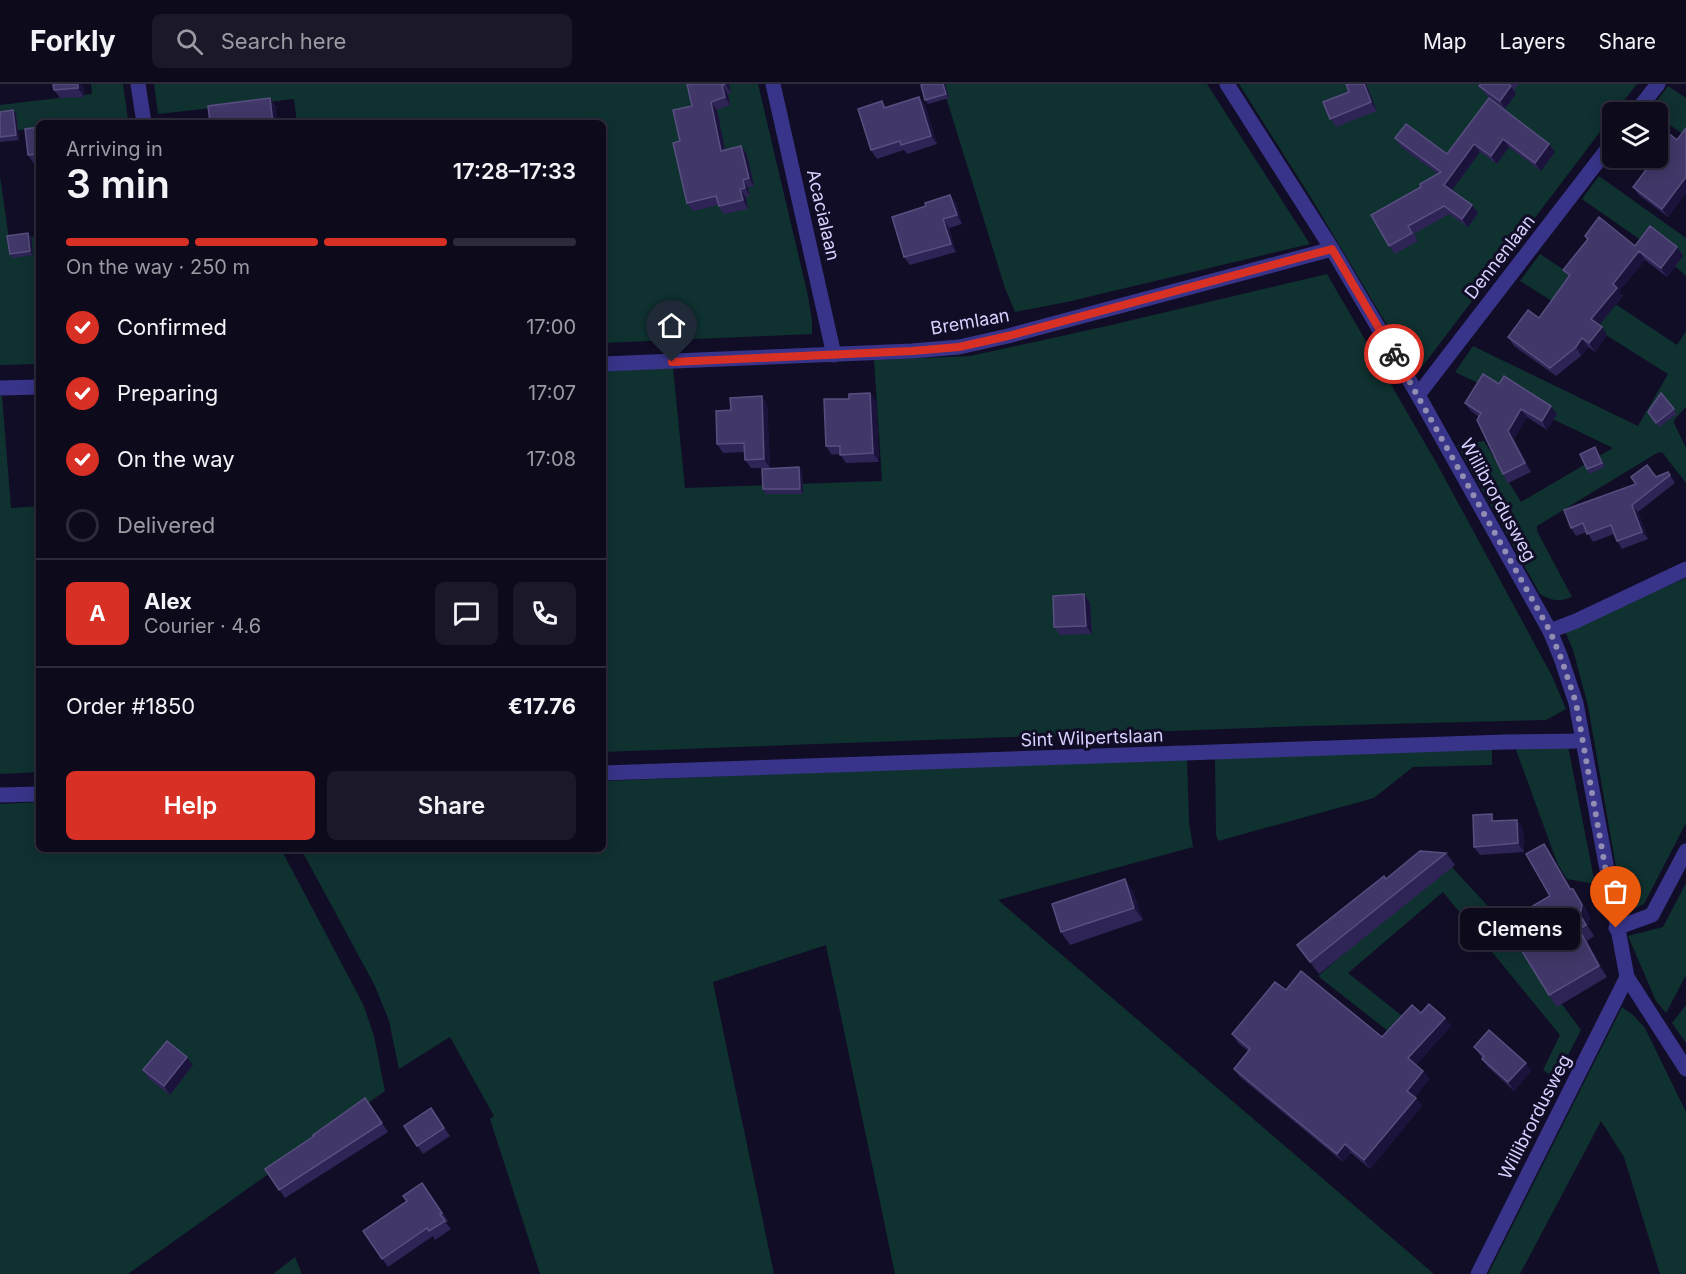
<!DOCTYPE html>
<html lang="en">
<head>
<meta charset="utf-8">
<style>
  body { margin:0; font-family:Inter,sans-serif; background:#1b1829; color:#f1f3f6; height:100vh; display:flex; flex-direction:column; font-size:22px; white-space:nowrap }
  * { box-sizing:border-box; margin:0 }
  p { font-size:20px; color:#9a9aa3 }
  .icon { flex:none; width:33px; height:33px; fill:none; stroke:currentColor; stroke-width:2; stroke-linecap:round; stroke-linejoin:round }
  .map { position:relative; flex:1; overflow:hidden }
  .drawer { position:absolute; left:36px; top:36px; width:570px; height:732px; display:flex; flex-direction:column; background:#0d0a1c; border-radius:9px; box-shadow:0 3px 15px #0003,0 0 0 2px #2d2b3b }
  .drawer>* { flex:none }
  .buttons { position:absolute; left:1602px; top:18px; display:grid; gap:12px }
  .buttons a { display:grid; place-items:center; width:66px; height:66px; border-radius:9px; background:#0d0a1c; box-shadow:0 3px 15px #0003,0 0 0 2px #2d2b3b; font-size:30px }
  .pin { position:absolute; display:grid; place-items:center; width:51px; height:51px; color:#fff; margin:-62px -26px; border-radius:50% 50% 50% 0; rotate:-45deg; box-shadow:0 0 6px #0007 }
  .pin .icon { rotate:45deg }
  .courier { position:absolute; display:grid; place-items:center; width:60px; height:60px; margin:-30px; border:4px solid #d93025; border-radius:50%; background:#fff; color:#222; box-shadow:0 2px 8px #0007 }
  .bubble { position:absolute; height:42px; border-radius:9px; background:#0d0a1c; box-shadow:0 3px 15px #0003,0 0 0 2px #2d2b3b; font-size:20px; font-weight:600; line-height:42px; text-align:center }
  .head em { font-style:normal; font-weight:600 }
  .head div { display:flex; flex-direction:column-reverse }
  .head { display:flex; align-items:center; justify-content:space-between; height:102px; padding:0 30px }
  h1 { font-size:39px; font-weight:600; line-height:45px }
  .bar { display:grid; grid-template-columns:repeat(4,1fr); gap:9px 6px; align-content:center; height:72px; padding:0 30px }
  .bar i { height:8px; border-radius:4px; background:#2d2b3b }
  .bar .on { background:#d93025 }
  .bar p { grid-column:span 4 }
  .line { display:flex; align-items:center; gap:15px; padding:0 30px; border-top:2px solid #2d2b3b }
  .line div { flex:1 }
  .round { display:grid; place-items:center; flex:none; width:63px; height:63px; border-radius:9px; background:#1b1829 }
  ol { padding:0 30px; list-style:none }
  li { display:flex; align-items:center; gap:18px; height:66px }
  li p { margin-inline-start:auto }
  li .icon { padding:6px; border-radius:50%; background:#d93025; color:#fff; stroke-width:4 }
  li:last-child { color:#9a9aa3 }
  li i { width:33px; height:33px; border:3px solid #2d2b3b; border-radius:50% }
  .cta { display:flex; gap:12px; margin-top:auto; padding:12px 30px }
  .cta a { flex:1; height:69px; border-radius:9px; background:#d93025; color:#fff; font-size:24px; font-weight:600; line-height:69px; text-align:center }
  .cta a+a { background:#1b1829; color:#f1f3f6 }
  header { display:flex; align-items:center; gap:36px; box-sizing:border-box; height:84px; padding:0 30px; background:#0d0a1c; border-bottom:2px solid #2d2b3b }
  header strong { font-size:28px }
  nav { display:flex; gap:33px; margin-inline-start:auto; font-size:21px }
  .search { width:420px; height:54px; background:#1b1829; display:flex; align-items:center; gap:15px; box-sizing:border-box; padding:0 21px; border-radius:9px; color:#9a9aa3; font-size:22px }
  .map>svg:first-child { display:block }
  .green { fill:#0f3130 }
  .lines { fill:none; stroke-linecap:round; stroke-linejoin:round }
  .minor { stroke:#383489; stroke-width:15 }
  .wall { fill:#2f2456 }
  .shaded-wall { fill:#1b133b }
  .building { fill:#413768; stroke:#584f80; stroke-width:1.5 }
  .done { stroke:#928db3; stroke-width:6; stroke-dasharray:0 10.8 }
  .route { stroke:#d93025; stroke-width:8 }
  .labels { text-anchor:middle; stroke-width:6; stroke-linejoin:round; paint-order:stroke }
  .street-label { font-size:18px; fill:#d7d2ff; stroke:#110d26 }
</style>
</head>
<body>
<header>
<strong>Forkly</strong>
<div class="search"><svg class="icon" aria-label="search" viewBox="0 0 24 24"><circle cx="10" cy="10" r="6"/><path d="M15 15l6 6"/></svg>Search here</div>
<nav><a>Map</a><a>Layers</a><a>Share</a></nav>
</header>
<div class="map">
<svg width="1686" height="1190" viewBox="0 0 1686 1190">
  <rect width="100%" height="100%" fill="#110d26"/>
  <g class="green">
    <polygon points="91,0 123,0 128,35 87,39 39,39 39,44 0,48 0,21 92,10"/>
    <polygon points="154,0 758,0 808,212 812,236 812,250 603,259 603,39 297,39 294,15 158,30"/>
    <polygon points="942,0 1207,0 1310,160 1067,218 1015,228 1005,204"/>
    <polygon points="1239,0 1637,0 1615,28 1612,28 1612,32 1422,283 1415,288 1313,117"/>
    <polygon points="1668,2 1686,14 1686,52 1658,33 1658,28 1649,27"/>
    <polygon points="0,92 9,155 39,152 39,280 0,281"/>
    <polygon points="1599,92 1686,154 1686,192 1665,173 1582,115"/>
    <path d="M 1540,170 L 1677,261 L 1686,247 L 1686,323 L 1674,336 L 1674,339 L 1686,364 L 1686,399 L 1662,368 L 1657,369 L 1537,442 L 1537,447 L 1572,513 C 1560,518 1551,517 1540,510 L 1457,361 L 1484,357 L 1521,418 L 1613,364 L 1455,288 L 1473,262 L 1638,342 L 1668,290 L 1520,197 Z"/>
    <polygon points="1327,190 1437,380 1552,592 1566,625 1546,636 1306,642 603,668 603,287 673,284 685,404 882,397 874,276 970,272 1107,242"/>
    <polygon points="0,312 2,312 11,424 39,422 39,688 0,690"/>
    <polygon points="1686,494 1686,739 1644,820 1624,829 1588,622 1573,566 1565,547"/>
    <polygon points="1568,662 1595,800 1567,795 1558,781 1515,663"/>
    <polygon points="1492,664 1492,681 1413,683 1374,714 1218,757 1216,750 1215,673"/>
    <polygon points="1187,674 1189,738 1193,763 998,816 1434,1190 895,1190 826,861 713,898 774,1190 540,1190 490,1035 494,1032 450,953 399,985 389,937 375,902 301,765 603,765 603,697"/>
    <polygon points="39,718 39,765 281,765 363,920 374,952 385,1007 128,1190 0,1190 0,720"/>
    <polygon points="1449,780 1497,832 1581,946 1556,995 1543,986 1560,951 1443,808 1348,889 1420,946 1407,962 1318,892"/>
    <polygon points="1686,799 1686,891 1666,929 1656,917 1628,852 1663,843"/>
    <polygon points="1686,921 1686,959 1672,939"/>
    <polygon points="1622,923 1633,931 1645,944 1686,1028 1686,1190 1660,1190 1624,1073 1601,1037 1520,1190 1488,1190"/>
    <polygon points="295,1173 302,1190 273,1190"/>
  </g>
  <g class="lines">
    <g class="minor">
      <polyline points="138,0 144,39"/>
      <polyline points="773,0 834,271"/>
      <polyline points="1227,0 1332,165 1418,311 1550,547 1561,574 1576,619 1627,893 1686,985"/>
      <polyline points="1636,28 1658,0"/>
      <polyline points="603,280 912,267 959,263 1008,252 1332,165"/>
      <polyline points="0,304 39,303"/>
      <polyline points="1418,311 1612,59"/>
      <polyline points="1550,547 1576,537 1686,485"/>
      <polyline points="603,689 1505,658 1582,657"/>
      <polyline points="0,711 39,710"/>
      <polyline points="1616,844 1652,831 1686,767"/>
      <polyline points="1478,1190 1627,893"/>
    </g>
  </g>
  <g class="wall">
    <polygon points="83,0 84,13 60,14 54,6"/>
    <polygon points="687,0 729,0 731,9 728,10 730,21 717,26 725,66 741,62 747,70 754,102 748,104 750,112 746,113 748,125 724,130 718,121 693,127 687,119 680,57 692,22"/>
    <polygon points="945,0 949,14 928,20 925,16"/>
    <polygon points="1366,0 1377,27 1336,43 1330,35 1349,8"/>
    <polygon points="1477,0 1519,0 1514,6 1516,10 1505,25 1485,10 1480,2"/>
    <polygon points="919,13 925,21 937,60 907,70 904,66 877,75 871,66 882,17 886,23"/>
    <polygon points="1489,14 1549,60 1555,68 1541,87 1509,63 1497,80 1480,68 1452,106 1472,121 1478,129 1468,143 1449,130 1414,150 1418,157 1395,170 1389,162 1421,103 1438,90 1401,63 1395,54 1447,70"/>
    <polygon points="13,26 16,30 19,56 0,58 0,28"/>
    <polygon points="39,43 39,79 34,80 28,71"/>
    <polygon points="1686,44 1686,109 1668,133 1639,111 1633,103 1658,70 1658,61 1677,56"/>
    <polygon points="956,119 962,140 949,144 956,168 910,181 904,173"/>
    <polygon points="28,149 31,153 33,171 12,174 10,170"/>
    <polygon points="1585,152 1635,162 1677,163 1683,172 1667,193 1645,176 1619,207 1623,212 1599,241 1607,251 1595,268 1588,263 1581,272 1556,292 1514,262 1508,253 1539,234 1569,193 1563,186 1587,156"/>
    <polygon points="1499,300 1557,330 1547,346 1527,333 1514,355 1531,388 1508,399 1503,390 1479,333 1471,327 1465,319"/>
    <polygon points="1661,309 1677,330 1659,343 1648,328"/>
    <polygon points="876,317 879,378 846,379 840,370 832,371 826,362"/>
    <polygon points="767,320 770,384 751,384 745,376 744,368 723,369 717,360 731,326"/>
    <polygon points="1598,368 1605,383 1590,390 1587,385"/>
    <polygon points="799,383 802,387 803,410 766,410 763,405"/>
    <polygon points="1668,388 1675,399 1638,428 1648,455 1622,465 1617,457 1614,450 1593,458 1587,448 1576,452 1571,444 1656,393"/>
    <polygon points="1090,519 1092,550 1060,551 1054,543"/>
    <polygon points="1523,744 1524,768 1480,771 1474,763"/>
    <polygon points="1544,760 1551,771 1571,805 1573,805 1581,817 1590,833 1588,842 1594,852 1587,857 1607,893 1557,923 1549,911 1527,860 1550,812"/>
    <polygon points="1446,769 1455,781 1319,890 1297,861 1386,795"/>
    <polygon points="1125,795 1133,808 1143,836 1070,861 1061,848"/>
    <polygon points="1286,906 1382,953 1421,929 1445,934 1451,942 1416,981 1423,987 1429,995 1415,1013 1422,1022 1370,1085 1351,1069 1343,1078 1240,993 1234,985 1248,967 1238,959 1232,950"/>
    <polygon points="1474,963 1526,979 1531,987 1514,1007 1488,983 1482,975 1482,974"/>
    <polygon points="193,981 170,1011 149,995 143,986"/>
    <polygon points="365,1014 388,1048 285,1114 265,1085 314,1052"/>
    <polygon points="431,1024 450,1052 423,1070 404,1042"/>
    <polygon points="422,1099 448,1137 446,1139 451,1145 435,1156 433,1152 388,1183 363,1147 407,1117"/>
  </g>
  <g class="shaded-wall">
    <polygon points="78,0 83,0 84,13 78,4"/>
    <polygon points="725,0 729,0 731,9"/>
    <polygon points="943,0 945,0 949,14 946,10"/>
    <polygon points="1364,0 1366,0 1377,27 1371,18"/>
    <polygon points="722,2 728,10 730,21 725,13"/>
    <polygon points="1511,2 1516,10 1505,25 1500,17"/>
    <polygon points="919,13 925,21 937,60 931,52"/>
    <polygon points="270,14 276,22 278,39 273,39"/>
    <polygon points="711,18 717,26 727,75 721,67"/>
    <polygon points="13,26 16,30 19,56 16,51"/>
    <polygon points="1503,55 1509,63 1497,80 1491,72"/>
    <polygon points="1474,60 1480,68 1450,109 1444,101"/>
    <polygon points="1549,60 1555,68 1541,87 1535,79"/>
    <polygon points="741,62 747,70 754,102 749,94"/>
    <polygon points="1686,93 1686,109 1668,133 1662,125"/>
    <polygon points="743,96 748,104 750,112 745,104"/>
    <polygon points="740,105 746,113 748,125 743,116"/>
    <polygon points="950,111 956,119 962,140 957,131"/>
    <polygon points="1472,121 1478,129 1468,143 1462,135"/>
    <polygon points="943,135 949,144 956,168 951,160"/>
    <polygon points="28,149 31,153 33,171 30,167"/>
    <polygon points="1677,163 1683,172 1667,193 1661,184"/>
    <polygon points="1639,167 1645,176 1619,207 1623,212 1597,244 1591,235 1613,200"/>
    <polygon points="1602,243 1607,251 1595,268 1589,259"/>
    <polygon points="1582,254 1588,263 1581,272 1576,263"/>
    <polygon points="870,309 876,317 879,378 873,369"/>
    <polygon points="762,312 767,320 770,384 764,375"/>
    <polygon points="1551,322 1557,330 1547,346 1542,337"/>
    <polygon points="1521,325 1527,333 1514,355 1531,388 1525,379 1508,347"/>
    <polygon points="799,383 802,387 803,410 800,405"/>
    <polygon points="1632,421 1638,428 1648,455 1642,448"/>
    <polygon points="1084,510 1090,519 1092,550 1086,542"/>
    <polygon points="1517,736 1523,744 1524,768 1518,759"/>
    <polygon points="1544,760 1551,771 1578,816 1570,805"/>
    <polygon points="1125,795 1133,808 1143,836 1134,824"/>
    <polygon points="1573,805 1590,833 1588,842 1594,852 1580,831"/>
    <polygon points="1579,845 1587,857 1607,893 1599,882"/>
    <polygon points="1445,934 1451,942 1414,983 1408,974"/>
    <polygon points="187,973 193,981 170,1011 164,1002"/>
    <polygon points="1526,979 1531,987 1514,1007 1508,998"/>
    <polygon points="1423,987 1429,995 1413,1015 1407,1007"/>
    <polygon points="1416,1014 1422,1022 1370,1085 1364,1076"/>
    <polygon points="1345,1060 1351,1069 1343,1078 1337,1070"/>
  </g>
  <g class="building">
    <polygon points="53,0 78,0 78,4 54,6"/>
    <polygon points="687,0 725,0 722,2 725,13 711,18 721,67 741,62 749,94 743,96 745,104 740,105 743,116 719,122 716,112 687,119 673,59 680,57 673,26 692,22"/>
    <polygon points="924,0 943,0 946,10 925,16 921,1"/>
    <polygon points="1346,0 1364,0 1371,18 1330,35 1323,18 1349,8"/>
    <polygon points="1481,0 1508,0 1511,2 1500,17 1479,2"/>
    <polygon points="919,13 931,52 901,61 900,57 871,66 858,25 882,17 884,24"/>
    <polygon points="270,14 273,39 210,39 208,22"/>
    <polygon points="1489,14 1549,60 1535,79 1503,55 1491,72 1474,60 1444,101 1472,121 1462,135 1444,122 1408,142 1412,149 1389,162 1371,131 1421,103 1420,100 1441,88 1395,54 1406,40 1447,70"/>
    <polygon points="13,26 16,51 0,53 0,28"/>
    <polygon points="39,43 39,70 28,71 25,45"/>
    <polygon points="1686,44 1686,93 1662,125 1633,103 1655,74 1658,74 1658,70 1659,68 1658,67 1658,61 1667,48 1677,56"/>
    <polygon points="950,111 957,131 943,135 951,160 904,173 892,133 926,122 925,119"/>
    <polygon points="1599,133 1635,162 1650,142 1677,163 1661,184 1639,167 1613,200 1617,204 1591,235 1602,243 1589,259 1582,254 1576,263 1550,284 1508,253 1528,226 1539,234 1570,191 1563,186 1588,155 1585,152"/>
    <polygon points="28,149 30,167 10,170 7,152"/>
    <polygon points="1483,290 1499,300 1504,292 1551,322 1542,337 1521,325 1508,347 1525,379 1503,390 1477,336 1481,329 1465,319"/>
    <polygon points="870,309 873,369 840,371 840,362 826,362 824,315 849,315 849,310"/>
    <polygon points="1661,309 1674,325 1656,339 1648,328"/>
    <polygon points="762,312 764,375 745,376 744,359 717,360 716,327 731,326 730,314"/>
    <polygon points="1595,363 1602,379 1587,385 1580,370"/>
    <polygon points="1647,381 1656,393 1668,388 1670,391 1632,421 1642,448 1617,457 1611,441 1587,450 1583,439 1571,444 1564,426 1636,400 1631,393"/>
    <polygon points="799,383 800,405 763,405 762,385"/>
    <polygon points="1084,510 1086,542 1054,543 1053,512"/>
    <polygon points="1492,730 1492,737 1517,736 1518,759 1474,763 1473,731"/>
    <polygon points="1544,760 1570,805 1573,805 1582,821 1580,831 1586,841 1579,845 1599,882 1549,911 1520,864 1527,860 1512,834 1550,812 1526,770"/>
    <polygon points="1420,767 1446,769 1310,878 1297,861 1384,792 1386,795"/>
    <polygon points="1125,795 1134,824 1061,848 1052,820"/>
    <polygon points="1301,887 1382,953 1412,921 1421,929 1429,920 1445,934 1408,974 1423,987 1407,1007 1416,1014 1364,1076 1345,1060 1337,1070 1234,985 1250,965 1232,950 1275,898 1286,906"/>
    <polygon points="1489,946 1526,979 1508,998 1482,975 1484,972 1474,963"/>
    <polygon points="167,957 187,973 164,1002 143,986"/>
    <polygon points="365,1014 382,1039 279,1106 265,1085 314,1052 313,1051"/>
    <polygon points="431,1024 444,1044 417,1062 404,1042"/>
    <polygon points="422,1099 442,1129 440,1130 445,1137 429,1147 427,1144 382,1175 363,1147 407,1117 403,1112"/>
  </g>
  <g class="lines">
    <polyline class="done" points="1394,270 1550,547 1561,574 1576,619 1616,844"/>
    <polyline class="route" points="672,278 912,267 959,263 1008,252 1332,165 1394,270"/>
  </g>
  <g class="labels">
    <g class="street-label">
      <text transform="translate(823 131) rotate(77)" y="6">Acacialaan</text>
      <text transform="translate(1500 173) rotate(-52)" y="6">Dennenlaan</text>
      <text transform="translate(970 238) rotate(-10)" y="6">Bremlaan</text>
      <text transform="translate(1498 416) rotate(61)" y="6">Willibrordusweg</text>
      <text transform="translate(1092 654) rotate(-2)" y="6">Sint Wilpertslaan</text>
      <text transform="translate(1535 1033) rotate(-63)" y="6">Willibrordusweg</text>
    </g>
  </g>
</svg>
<div class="buttons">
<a><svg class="icon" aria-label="layers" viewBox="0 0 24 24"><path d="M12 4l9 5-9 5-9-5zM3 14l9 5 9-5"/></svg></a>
</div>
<div class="pin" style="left:1616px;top:844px;background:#ea580c"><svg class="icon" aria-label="bag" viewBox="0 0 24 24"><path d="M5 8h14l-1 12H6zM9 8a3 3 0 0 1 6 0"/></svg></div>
<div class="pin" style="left:672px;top:278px;background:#1f2937"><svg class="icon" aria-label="home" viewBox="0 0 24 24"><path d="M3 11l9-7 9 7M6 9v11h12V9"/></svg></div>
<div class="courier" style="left:1394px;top:270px"><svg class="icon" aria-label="bike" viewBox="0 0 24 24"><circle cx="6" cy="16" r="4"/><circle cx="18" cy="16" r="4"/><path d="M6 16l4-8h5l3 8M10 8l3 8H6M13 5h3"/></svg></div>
<div class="bubble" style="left:1460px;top:824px;width:120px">Clemens</div>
<section class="drawer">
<div class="head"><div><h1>3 min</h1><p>Arriving in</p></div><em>17:28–17:33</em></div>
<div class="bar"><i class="on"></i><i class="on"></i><i class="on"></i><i></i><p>On the way · 250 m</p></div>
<ol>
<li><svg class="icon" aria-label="check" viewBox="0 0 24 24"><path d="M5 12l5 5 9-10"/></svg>Confirmed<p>17:00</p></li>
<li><svg class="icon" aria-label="check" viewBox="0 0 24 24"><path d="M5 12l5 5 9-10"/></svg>Preparing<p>17:07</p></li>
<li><svg class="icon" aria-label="check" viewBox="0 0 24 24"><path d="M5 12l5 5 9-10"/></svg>On the way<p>17:08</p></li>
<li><i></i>Delivered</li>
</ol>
<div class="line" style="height:108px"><b class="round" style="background:#d93025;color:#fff">A</b><div><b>Alex</b><p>Courier · 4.6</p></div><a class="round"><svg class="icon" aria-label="chat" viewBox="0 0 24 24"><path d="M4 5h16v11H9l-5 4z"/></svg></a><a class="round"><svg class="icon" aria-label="phone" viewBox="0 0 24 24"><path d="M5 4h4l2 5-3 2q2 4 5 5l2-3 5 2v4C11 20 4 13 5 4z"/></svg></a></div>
<div class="line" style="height:78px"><div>Order #1850</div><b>€17.76</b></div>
<div class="cta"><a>Help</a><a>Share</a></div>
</section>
</div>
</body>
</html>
